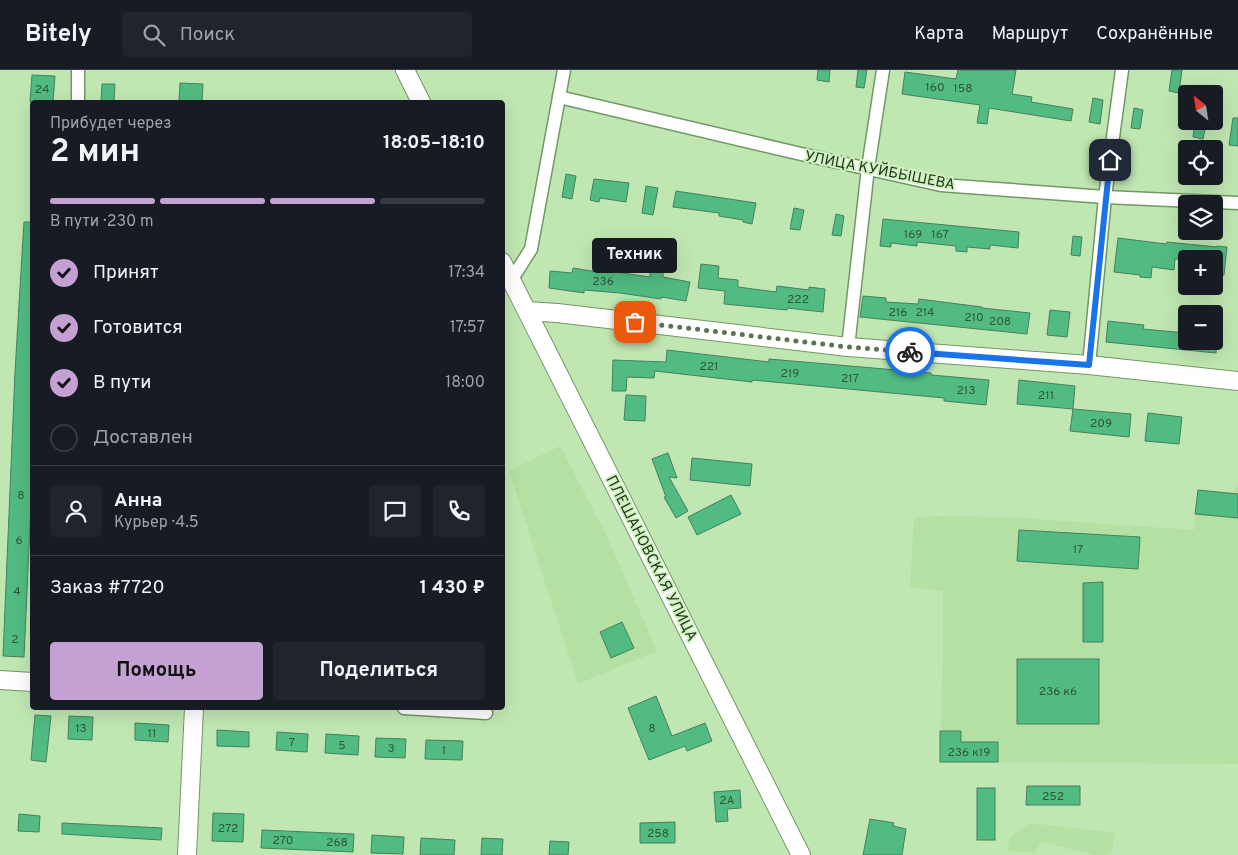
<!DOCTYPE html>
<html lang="ru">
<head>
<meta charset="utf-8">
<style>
  body { margin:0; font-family:Overpass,sans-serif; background:#20242c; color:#f1f3f6; height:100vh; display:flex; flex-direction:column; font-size:19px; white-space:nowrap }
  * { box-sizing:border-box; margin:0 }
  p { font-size:16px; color:#9ea1a6 }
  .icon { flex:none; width:28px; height:28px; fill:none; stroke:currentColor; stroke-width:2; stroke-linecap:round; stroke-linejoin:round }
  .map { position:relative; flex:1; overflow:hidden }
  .details { position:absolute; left:30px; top:30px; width:475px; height:610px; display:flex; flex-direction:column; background:#171b24; border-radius:5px; box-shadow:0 5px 20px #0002 }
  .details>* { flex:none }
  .needle { width:32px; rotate:330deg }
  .fabs { position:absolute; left:1178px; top:15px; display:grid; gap:10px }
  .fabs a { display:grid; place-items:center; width:45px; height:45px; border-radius:5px; background:#171b24; box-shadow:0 5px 20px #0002; font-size:25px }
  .pin { position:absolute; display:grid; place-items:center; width:42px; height:42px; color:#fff; margin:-21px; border-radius:10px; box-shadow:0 2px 8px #0006 }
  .courier { position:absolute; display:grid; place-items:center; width:50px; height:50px; margin:-25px; border:4px solid #1a73e8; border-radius:50%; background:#fff; color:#222; box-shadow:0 1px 6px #0007 }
  .bubble { position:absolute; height:35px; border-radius:5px; background:#171b24; box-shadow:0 5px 20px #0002; font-size:16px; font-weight:700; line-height:35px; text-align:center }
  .summary em { font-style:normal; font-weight:700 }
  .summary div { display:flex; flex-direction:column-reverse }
  .summary { display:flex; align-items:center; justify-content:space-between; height:85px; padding:0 20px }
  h1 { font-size:32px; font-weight:700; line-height:38px }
  .bar { display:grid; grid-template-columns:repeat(4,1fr); gap:8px 5px; align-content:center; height:60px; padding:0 20px }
  .bar i { height:6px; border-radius:4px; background:#363941 }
  .bar .current { background:#c4a0d3 }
  .bar p { grid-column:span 4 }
  .line { display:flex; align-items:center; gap:12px; padding:0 20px; border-top:1px solid #363941 }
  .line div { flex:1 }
  .round { display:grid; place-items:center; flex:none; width:52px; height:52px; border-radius:5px; background:#20242c }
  ol { padding:0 20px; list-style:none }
  li { display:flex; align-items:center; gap:15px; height:55px }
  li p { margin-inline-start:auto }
  li .icon { padding:5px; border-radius:50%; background:#c4a0d3; color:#111; stroke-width:4 }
  li:last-child { color:#9ea1a6 }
  li i { width:28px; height:28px; border:2px solid #363941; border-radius:50% }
  .primary-button { display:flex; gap:10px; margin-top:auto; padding:10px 20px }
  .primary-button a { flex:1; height:58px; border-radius:5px; background:#c4a0d3; color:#111; font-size:20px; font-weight:700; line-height:58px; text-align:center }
  .primary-button a+a { background:#20242c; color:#f1f3f6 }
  header { display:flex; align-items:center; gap:30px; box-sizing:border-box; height:70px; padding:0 25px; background:#171b24; border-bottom:1px solid #363941 }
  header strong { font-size:24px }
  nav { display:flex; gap:28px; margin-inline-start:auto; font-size:18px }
  .search { width:350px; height:45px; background:#20242c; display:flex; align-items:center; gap:12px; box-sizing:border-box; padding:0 18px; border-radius:5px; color:#9ea1a6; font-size:19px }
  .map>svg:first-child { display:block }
  .built { fill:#b4e0a4 }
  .building { fill:#51bb82; stroke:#45805e }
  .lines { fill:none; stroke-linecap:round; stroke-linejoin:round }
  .street-casing { stroke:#739765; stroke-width:15 }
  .secondary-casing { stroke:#739765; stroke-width:20 }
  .street { stroke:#fff; stroke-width:12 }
  .secondary { stroke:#fff; stroke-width:18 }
  .done { stroke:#5c7353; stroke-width:5; stroke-dasharray:0 9 }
  .route { stroke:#1a73e8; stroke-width:6 }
  .labels { text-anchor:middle; stroke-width:4; stroke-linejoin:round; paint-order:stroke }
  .number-label { font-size:12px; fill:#315638 }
  .street-label { font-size:15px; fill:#263520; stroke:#cdf4bf }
</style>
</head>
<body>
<header>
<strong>Bitely</strong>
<div class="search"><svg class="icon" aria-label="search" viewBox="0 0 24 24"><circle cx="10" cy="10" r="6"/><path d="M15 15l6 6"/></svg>Поиск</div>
<nav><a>Карта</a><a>Маршрут</a><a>Сохранённые</a></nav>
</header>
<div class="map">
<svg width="1238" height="785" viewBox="0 0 1238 785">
  <rect width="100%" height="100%" fill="#c0e7b2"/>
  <g class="built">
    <polygon points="560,376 606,464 657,581 578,614 509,401"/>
    <polygon points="1238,413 1238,694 940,692 943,576 943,521 910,517 914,448 935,446 1006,447 1194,460 1199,420 1233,423"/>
    <polygon points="1031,753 1115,763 1112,782 1107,785 1095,785 1041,772 1035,783 1007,781 1010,767"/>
  </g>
  <g class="building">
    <polygon points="818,0 830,0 829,12 817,10"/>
    <polygon points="858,0 867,0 864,18 856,17"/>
    <polygon points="958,0 1016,0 1012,24 1032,27 1031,32 1073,39 1071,51 989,38 987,54 977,53 980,35 902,24 905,2 956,9"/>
    <polygon points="1172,0 1182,0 1179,23 1169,21"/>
    <polygon points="32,5 55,6 53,32 30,32"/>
    <polygon points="180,13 203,14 202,32 179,32"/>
    <polygon points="102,14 115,14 114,32 101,32"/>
    <polygon points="1093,28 1103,30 1100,54 1089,52"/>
    <polygon points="1134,38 1143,40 1140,59 1131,58"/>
    <polygon points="1233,48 1238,48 1238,76 1229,75"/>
    <polygon points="1195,52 1206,54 1203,69 1193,67"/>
    <polygon points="566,104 576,106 572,129 562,127"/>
    <polygon points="594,109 629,113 626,132 600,128 599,132 590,130"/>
    <polygon points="646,116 658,118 653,145 642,143"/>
    <polygon points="676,121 756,133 752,154 743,152 743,150 719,146 719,143 673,137"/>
    <polygon points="794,138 804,140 800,160 790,159"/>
    <polygon points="836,144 844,146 841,166 832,165"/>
    <polygon points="883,149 1019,162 1018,178 990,175 990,179 967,177 967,182 956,181 956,176 917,172 917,176 891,173 891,177 880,176"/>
    <polygon points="24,152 32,152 32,412 24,587 3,586 15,302"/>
    <polygon points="1073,166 1082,167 1080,186 1071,185"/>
    <polygon points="1118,168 1166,174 1167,172 1217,177 1217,176 1227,177 1224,205 1214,204 1216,189 1175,189 1174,200 1152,197 1151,208 1140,207 1140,205 1114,202"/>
    <polygon points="701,194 719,196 718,208 738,210 738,217 776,222 777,216 809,220 809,217 825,219 823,242 787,238 787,240 724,234 725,221 698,218"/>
    <polygon points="573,198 597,202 597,199 610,201 650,207 650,200 663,201 663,207 690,212 686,231 661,227 661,229 620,223 584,220 584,223 549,218 550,201 572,203"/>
    <polygon points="863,226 886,228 886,232 918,234 919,229 982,237 982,238 1030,243 1027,264 860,247"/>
    <polygon points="1050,240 1070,242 1067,267 1047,265"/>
    <polygon points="1108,251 1144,255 1143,259 1186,263 1186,271 1217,271 1216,283 1106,272"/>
    <polygon points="667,280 769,292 769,289 931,303 931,305 989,310 986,335 944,331 944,328 752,310 752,312 655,301 654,308 627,307 626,321 612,321 613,290 666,292"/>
    <polygon points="1019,310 1075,316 1073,339 1017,334"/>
    <polygon points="626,325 646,326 645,351 624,350"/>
    <polygon points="1073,339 1131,344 1129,367 1070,361"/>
    <polygon points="1148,343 1182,347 1179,374 1145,371"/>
    <polygon points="668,383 677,408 669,407 688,441 676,448 664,427 666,427 652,389"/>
    <polygon points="692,388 752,394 750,416 690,410"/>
    <polygon points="1198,420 1238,424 1238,448 1195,444"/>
    <polygon points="731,425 741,444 697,465 688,447"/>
    <polygon points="1019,460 1140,467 1138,499 1017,491"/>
    <polygon points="1103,512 1103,572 1083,572 1083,513"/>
    <polygon points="622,552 634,578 611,588 600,562"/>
    <rect x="1017" y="589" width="82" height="65"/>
    <polygon points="656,626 672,666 705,653 712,671 687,681 685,676 649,690 628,638"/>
    <polygon points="35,645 51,646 46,692 31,690"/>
    <polygon points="69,646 93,647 92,670 68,669"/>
    <polygon points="135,653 169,655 168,672 135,670"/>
    <polygon points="217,660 249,662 249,677 217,676"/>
    <polygon points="940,661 961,661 961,672 998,672 998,692 940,692"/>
    <polygon points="277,662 308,664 307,682 276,680"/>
    <polygon points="326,664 359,666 358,685 325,683"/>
    <polygon points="376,668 406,669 405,688 375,687"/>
    <polygon points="426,670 463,671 462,690 425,689"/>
    <polygon points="1027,716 1080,716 1080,735 1026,735"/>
    <rect x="977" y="718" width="18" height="52"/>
    <polygon points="740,720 741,738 727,739 728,751 716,752 714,722"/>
    <polygon points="213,743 244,744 243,772 212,771"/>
    <polygon points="19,744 40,746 39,762 18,761"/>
    <polygon points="870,749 894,753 893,756 906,759 902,785 863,785"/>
    <polygon points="675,752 675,773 640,773 640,753"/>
    <polygon points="62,753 162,758 161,770 62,764"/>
    <polygon points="262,760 354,764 353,782 261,778"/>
    <polygon points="372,765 404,767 403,784 371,783"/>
    <polygon points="421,768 455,770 454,785 420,785"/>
    <polygon points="482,768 503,769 502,785 481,785"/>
    <polygon points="550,771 569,772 568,785 549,785"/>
  </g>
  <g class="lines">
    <defs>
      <g id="street">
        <polyline points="78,0 78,32"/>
        <polyline points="559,27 801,84 941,115 1105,127 1238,133"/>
        <polyline points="512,209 531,179 564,0"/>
        <polyline points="848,277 868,98 883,0"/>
        <polyline points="1089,295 1105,127 1122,0"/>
        <polyline points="404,638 486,643"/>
      </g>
      <g id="secondary">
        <polyline points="405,0 421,32"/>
        <polyline points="502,192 801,785"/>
        <polyline points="527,241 557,243 848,277 1089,295 1238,311"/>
        <polyline points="0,610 32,612"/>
        <polyline points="187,785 194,638"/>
      </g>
    </defs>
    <use href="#street" class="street-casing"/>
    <use href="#secondary" class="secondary-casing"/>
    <use href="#street" class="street"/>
    <use href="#secondary" class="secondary"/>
  </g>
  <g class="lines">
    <polyline class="done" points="635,252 848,277 910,282"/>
    <polyline class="route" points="910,282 1089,295 1110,90"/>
  </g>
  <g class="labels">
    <g class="number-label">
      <text x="935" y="21">160</text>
      <text x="963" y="22">158</text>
      <text x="42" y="23">24</text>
      <text x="913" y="168">169</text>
      <text x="940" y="168">167</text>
      <text x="603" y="215">236</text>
      <text x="798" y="233">222</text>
      <text x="898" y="246">216</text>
      <text x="925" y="246">214</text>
      <text x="974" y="251">210</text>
      <text x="1000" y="255">208</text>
      <text x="709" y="300">221</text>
      <text x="790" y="307">219</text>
      <text x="850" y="312">217</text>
      <text x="966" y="324">213</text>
      <text x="1046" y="329">211</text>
      <text x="1101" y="357">209</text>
      <text x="21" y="429">8</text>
      <text x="19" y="474">6</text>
      <text x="1078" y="483">17</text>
      <text x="17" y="525">4</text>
      <text x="15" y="573">2</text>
      <text x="1058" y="625">236 к6</text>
      <text x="81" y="662">13</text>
      <text x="652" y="662">8</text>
      <text x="152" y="667">11</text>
      <text x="292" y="676">7</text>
      <text x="342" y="679">5</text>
      <text x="391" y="682">3</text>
      <text x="444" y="684">1</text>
      <text x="969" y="686">236 к19</text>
      <text x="1053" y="730">252</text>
      <text x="727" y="734">2А</text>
      <text x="228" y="762">272</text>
      <text x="658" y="767">258</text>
      <text x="283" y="774">270</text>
      <text x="337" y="776">268</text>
    </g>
    <g class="street-label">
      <text transform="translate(880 100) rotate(11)" y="5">УЛИЦА КУЙБЫШЕВА</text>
      <text transform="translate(652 488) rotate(63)" y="5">ПЛЕШАНОВСКАЯ УЛИЦА</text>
    </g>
  </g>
</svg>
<div class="fabs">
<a><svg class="needle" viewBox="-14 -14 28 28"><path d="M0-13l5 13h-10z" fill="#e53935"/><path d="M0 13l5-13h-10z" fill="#9ea1a6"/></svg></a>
<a><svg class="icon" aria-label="locate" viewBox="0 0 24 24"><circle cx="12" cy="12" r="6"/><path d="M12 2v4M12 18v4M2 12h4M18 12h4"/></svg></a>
<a><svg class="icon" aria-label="layers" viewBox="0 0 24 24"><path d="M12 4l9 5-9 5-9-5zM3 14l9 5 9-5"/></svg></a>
<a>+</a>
<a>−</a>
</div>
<div class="pin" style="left:635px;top:252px;background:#ea580c"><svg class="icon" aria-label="bag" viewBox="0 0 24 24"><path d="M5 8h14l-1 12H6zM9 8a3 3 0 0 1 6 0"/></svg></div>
<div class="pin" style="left:1110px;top:90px;background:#1f2937"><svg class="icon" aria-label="home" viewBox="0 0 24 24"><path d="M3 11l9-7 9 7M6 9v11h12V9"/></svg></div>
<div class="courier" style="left:910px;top:282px"><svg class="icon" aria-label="bike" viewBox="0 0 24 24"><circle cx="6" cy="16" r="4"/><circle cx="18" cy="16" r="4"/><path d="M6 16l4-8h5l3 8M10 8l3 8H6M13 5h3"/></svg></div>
<div class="bubble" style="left:592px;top:168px;width:85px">Техник</div>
<section class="details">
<div class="summary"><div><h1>2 мин</h1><p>Прибудет через</p></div><em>18:05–18:10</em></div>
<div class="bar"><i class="current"></i><i class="current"></i><i class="current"></i><i></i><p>В пути · 230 m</p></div>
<ol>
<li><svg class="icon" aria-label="check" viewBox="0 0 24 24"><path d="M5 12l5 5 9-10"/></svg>Принят<p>17:34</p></li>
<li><svg class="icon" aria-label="check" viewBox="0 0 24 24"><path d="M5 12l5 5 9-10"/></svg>Готовится<p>17:57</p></li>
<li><svg class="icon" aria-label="check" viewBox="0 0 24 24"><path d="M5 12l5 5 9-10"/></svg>В пути<p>18:00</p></li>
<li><i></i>Доставлен</li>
</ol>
<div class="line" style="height:90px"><a class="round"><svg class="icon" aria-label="person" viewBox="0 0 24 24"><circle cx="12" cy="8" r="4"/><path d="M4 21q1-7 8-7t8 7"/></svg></a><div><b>Анна</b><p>Курьер · 4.5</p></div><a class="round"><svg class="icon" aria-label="chat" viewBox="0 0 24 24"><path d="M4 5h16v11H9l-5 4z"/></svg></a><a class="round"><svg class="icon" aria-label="phone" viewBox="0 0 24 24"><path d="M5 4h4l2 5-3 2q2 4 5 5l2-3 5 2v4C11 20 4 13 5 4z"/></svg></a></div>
<div class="line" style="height:65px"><div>Заказ #7720</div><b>1 430 ₽</b></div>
<div class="primary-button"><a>Помощь</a><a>Поделиться</a></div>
</section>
</div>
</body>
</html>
